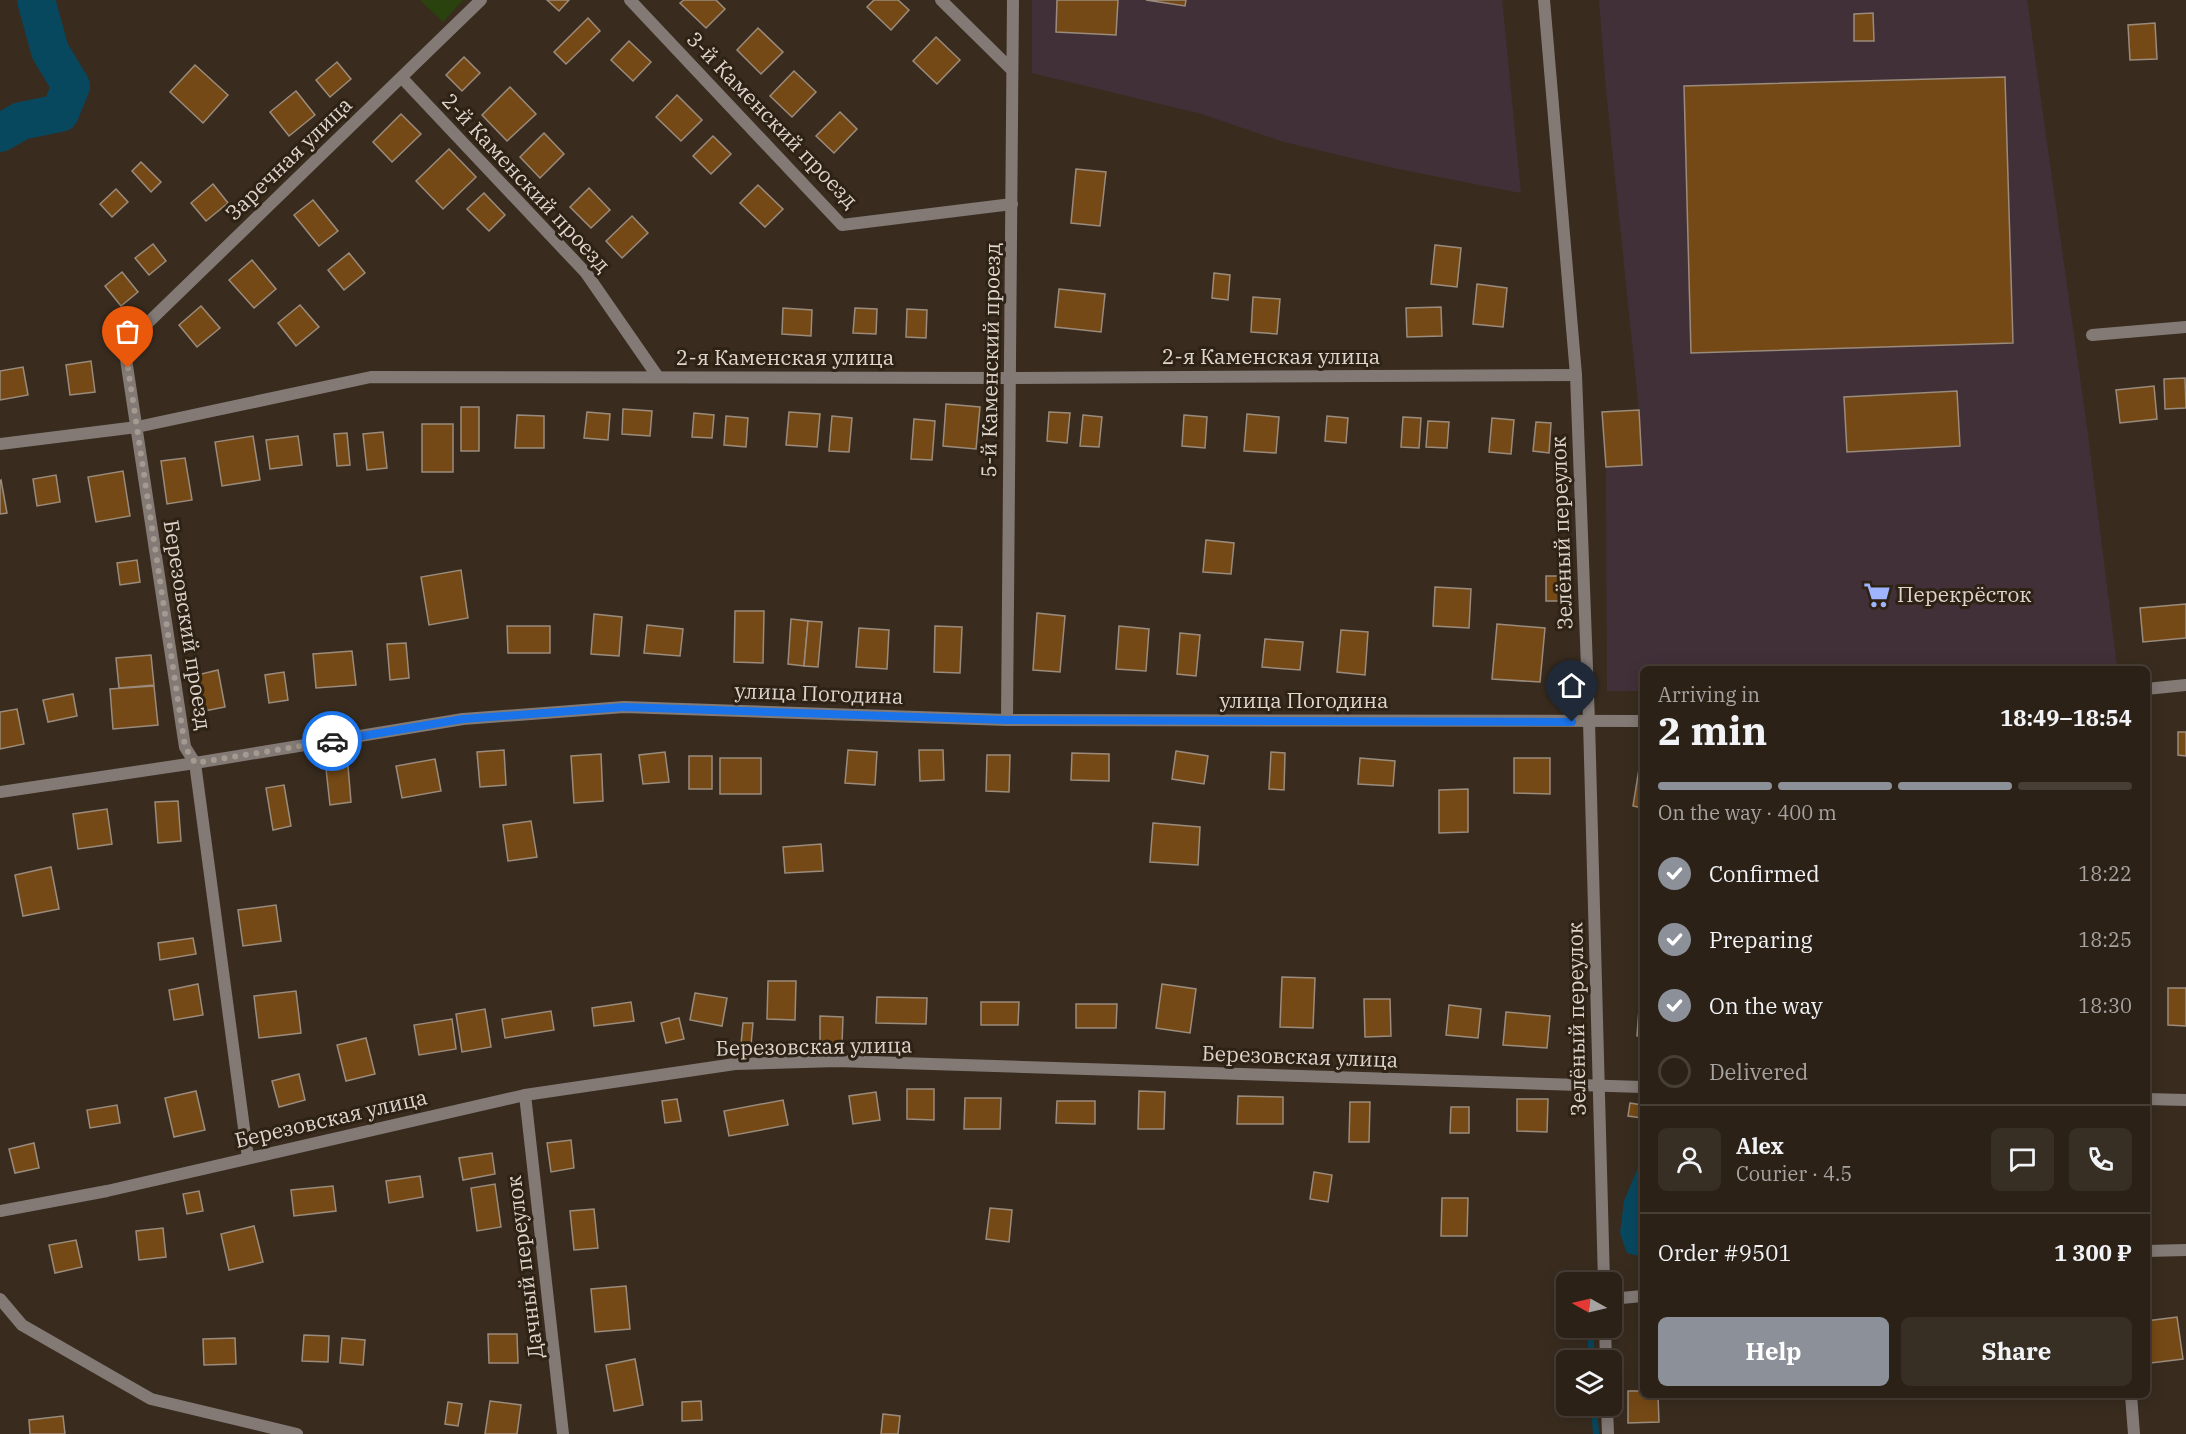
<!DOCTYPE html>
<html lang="en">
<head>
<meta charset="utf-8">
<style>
  body { margin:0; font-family:"IBM Plex Serif",serif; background:#372e24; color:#f1f3f6; height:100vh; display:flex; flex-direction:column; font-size:22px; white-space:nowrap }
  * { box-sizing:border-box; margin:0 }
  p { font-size:20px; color:#a6a3a1 }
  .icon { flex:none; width:33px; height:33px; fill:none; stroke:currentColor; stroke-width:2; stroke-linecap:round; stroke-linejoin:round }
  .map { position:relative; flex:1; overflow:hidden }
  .drawer { position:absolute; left:1640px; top:666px; width:510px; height:732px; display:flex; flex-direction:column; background:#2b2117; border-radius:9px; box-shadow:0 3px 15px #0003,0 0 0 2px #473e36 }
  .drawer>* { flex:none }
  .needle { width:39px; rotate:278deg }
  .tools { position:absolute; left:1556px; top:1272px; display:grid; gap:12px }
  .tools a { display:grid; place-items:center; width:66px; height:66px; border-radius:9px; background:#2b2117; box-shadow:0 3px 15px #0003,0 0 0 2px #473e36; font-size:30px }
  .pin { position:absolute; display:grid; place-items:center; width:51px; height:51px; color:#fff; margin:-62px -26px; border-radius:50% 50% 50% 0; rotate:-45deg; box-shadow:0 0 6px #0007 }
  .pin .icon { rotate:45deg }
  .courier { position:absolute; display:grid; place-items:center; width:60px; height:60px; margin:-30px; border:4px solid #1a73e8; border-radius:50%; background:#fff; color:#222; box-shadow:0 2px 8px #0007 }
  .head em { font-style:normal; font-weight:700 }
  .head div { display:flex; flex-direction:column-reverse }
  .head { display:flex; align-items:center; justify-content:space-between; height:102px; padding:0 18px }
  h1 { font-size:39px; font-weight:700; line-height:45px }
  .bar { display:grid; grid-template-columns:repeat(4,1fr); gap:9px 6px; align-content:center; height:72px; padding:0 18px }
  .bar i { height:8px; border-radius:4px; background:#473e36 }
  .bar .active { background:#8c9099 }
  .bar p { grid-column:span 4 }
  .line { display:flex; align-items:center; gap:15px; padding:0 18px; border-top:2px solid #473e36 }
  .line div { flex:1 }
  .round { display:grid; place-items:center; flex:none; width:63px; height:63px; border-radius:9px; background:#372e24 }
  ol { padding:0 18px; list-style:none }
  li { display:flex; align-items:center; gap:18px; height:66px }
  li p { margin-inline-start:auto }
  li .icon { padding:6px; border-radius:50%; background:#8c9099; color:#fff; stroke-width:4 }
  li:last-child { color:#a6a3a1 }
  li i { width:33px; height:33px; border:3px solid #473e36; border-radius:50% }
  .primary-button { display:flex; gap:12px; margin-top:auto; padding:12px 18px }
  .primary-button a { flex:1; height:69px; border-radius:9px; background:#8c9099; color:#fff; font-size:24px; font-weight:700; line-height:69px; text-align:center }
  .primary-button a+a { background:#372e24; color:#f1f3f6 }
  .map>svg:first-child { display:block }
  .industrial { fill:#423039 }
  .green { fill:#29420e }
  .water { fill:#08485f }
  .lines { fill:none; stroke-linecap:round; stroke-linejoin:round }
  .stream { stroke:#08485f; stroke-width:6 }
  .river { stroke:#08485f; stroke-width:38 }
  .building { fill:#754915; stroke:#9a8b7c; stroke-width:1.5 }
  .minor { stroke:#837a76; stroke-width:12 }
  .tertiary { stroke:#837a76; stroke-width:12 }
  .done { stroke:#a49a90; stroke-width:6; stroke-dasharray:0 10.8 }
  .route { stroke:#1a73e8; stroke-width:8 }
  .labels { text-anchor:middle; stroke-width:6; stroke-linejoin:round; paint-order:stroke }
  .street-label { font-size:21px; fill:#ded5cd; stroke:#2e2215 }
  .poi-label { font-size:21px; fill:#ded5cd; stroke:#2e2215; text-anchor:start }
</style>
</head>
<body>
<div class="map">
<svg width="2186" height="1434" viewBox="0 0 2186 1434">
  <rect width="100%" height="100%" fill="#392c1f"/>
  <g class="industrial">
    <polygon points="1032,0 1502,0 1521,193 1398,169 1284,142 1202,114 1032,73"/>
    <polygon points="1599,0 2027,0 2088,435 2117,666 2082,669 1642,669 1642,691 1607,691 1606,467 1642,465 1639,410 1606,89"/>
  </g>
  <polygon class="green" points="422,0 463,0 443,22 421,1"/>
  <polygon class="water" points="1642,1162 1642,1257 1627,1253 1620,1233 1624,1201 1639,1165"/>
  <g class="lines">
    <g class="stream">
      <polyline points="1588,1276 1588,1282"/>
      <polyline points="1590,1328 1592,1360"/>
      <polyline points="1594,1406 1596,1434"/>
    </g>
    <polyline class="river" points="0,133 21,121 60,113 71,86 50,51 36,0"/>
  </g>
  <g class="building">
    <polygon points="547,0 569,0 559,11"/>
    <polygon points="684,0 716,0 725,9 706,28 680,3"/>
    <polygon points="874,0 898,0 909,10 891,30 867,7"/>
    <polygon points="1057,0 1118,0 1116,35 1056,32"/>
    <polygon points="1146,0 1186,0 1185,6"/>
    <polygon points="1873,13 1874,41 1854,41 1854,14"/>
    <polygon points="588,18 600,31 566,64 554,52"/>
    <polygon points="2155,23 2157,59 2130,60 2128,25"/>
    <polygon points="758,28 783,52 761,74 737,50"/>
    <polygon points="936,37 960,60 937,84 913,61"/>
    <polygon points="629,41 651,62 633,81 611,60"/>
    <polygon points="464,57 480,73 462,91 446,75"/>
    <polygon points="337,62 351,79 330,97 316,80"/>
    <polygon points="195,65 228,95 203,123 170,92"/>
    <polygon points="794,71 816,92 792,117 770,96"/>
    <polygon points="2005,77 2013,343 1691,353 1684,86"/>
    <polygon points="510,87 536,114 507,141 482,115"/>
    <polygon points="296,91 315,115 289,136 270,112"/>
    <polygon points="677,95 702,120 681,141 656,117"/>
    <polygon points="840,112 857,129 834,153 816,136"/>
    <polygon points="401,114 421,134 392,162 373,142"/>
    <polygon points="544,133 564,154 540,178 520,157"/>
    <polygon points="713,136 731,154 711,174 693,156"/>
    <polygon points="449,149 476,177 443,209 416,181"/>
    <polygon points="141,162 161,182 151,192 132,171"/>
    <polygon points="1076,169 1106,172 1100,226 1071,223"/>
    <polygon points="213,184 228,203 206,221 191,203"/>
    <polygon points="758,185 783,209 765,227 740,203"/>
    <polygon points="589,188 610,210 591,228 570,207"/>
    <polygon points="116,189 128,202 112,217 100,204"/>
    <polygon points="484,193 505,215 489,231 467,209"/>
    <polygon points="313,200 338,231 319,246 294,215"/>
    <polygon points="632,216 648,233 622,258 606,241"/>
    <polygon points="153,244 166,261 149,275 135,258"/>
    <polygon points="1435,245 1461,248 1457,287 1431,284"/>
    <polygon points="349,253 365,273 344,290 328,270"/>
    <polygon points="252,260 276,289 254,308 229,280"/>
    <polygon points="122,272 138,292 121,306 105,286"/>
    <polygon points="1214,273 1230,275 1228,300 1212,298"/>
    <polygon points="1477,284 1507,288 1503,327 1473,324"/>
    <polygon points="1059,289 1105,294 1101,332 1055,327"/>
    <polygon points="1253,297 1280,299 1277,334 1251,332"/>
    <polygon points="300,305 319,327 296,346 278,323"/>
    <polygon points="201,306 220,328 197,347 179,325"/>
    <polygon points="1441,307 1442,336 1407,337 1406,308"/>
    <polygon points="783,308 812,310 811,336 782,334"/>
    <polygon points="855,308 877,309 876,334 853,333"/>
    <polygon points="907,309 927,310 926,338 906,337"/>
    <polygon points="91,361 95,392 70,395 66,365"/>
    <polygon points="23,367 28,395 0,400 0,371"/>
    <polygon points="2185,378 2186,408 2165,409 2164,379"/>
    <polygon points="2154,386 2157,419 2120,423 2116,390"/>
    <polygon points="1957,391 1960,446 1847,452 1844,397"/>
    <polygon points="946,404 980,407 976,449 943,446"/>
    <rect x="461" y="407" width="18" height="44"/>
    <polygon points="623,409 652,411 650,436 622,434"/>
    <polygon points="1639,410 1642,465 1606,467 1602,412"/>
    <polygon points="587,412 610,414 608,440 584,438"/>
    <polygon points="789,412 820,414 817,447 786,445"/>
    <polygon points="1049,412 1070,413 1067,443 1047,441"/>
    <polygon points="694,413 714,415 712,438 692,437"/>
    <polygon points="1247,414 1279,417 1276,453 1244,451"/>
    <polygon points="517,415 544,416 544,448 515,448"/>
    <polygon points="1083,415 1102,417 1099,447 1080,446"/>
    <polygon points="1184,415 1207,417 1205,448 1182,446"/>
    <polygon points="726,416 748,418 746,447 724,445"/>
    <polygon points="832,416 852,418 849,452 829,451"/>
    <polygon points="1327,416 1348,418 1346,443 1325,441"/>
    <polygon points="1403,417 1421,418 1419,448 1401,447"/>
    <polygon points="1492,418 1514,420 1511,454 1489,452"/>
    <polygon points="914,419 935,421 932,460 911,459"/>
    <polygon points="1428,421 1449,422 1447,448 1426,447"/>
    <polygon points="1536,422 1551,423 1549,453 1533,451"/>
    <rect x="422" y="424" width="31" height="48"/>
    <polygon points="383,432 387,468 367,470 363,434"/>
    <polygon points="347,433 350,465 337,466 334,434"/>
    <polygon points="253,436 260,480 222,486 215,442"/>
    <polygon points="298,436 302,465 270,469 266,440"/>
    <polygon points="185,458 192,500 167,504 161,461"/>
    <polygon points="123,471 130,516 96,522 88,477"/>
    <polygon points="56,475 60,502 37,506 33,479"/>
    <polygon points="1,480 7,513 0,514 0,481"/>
    <polygon points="1206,540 1234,543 1231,574 1203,572"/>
    <polygon points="137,560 140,582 120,585 117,563"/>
    <polygon points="461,570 468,618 429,625 421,577"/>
    <rect x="1546" y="576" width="20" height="25"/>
    <polygon points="1435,587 1471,589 1469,628 1433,626"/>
    <polygon points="2186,604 2186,638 2143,642 2140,608"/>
    <polygon points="735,611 764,611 763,663 734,662"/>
    <polygon points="1037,613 1065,616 1060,672 1033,670"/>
    <polygon points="594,614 622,617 619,656 591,654"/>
    <polygon points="791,619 808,621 804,666 788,664"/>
    <polygon points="808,621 822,622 818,667 804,666"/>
    <polygon points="1497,624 1545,628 1540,682 1492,679"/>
    <polygon points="647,625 683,629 680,656 644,653"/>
    <polygon points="507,626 550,626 550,653 508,653"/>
    <polygon points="935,626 962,627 960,673 934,672"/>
    <polygon points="1119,626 1149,629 1146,671 1116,669"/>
    <polygon points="859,628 889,630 887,669 856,667"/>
    <polygon points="1341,630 1368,632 1365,675 1337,672"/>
    <polygon points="1180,633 1200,635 1196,676 1177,674"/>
    <polygon points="1265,639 1303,642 1300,670 1262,667"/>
    <polygon points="406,643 409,678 390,680 387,644"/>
    <polygon points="352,651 356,685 316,688 313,654"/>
    <polygon points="151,655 154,685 119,688 116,658"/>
    <polygon points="218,670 225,707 204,711 197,675"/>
    <polygon points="284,672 288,700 269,703 265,675"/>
    <polygon points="154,686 158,725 113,729 110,689"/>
    <polygon points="73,694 77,716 48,722 43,700"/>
    <polygon points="17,709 24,744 0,749 0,712"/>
    <polygon points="2178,732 2186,732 2186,756 2178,755"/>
    <polygon points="504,750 506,785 480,787 477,752"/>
    <polygon points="848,750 877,752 875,785 845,783"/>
    <polygon points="919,750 943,750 944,780 920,781"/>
    <polygon points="1176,751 1208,756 1204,784 1172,779"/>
    <polygon points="665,752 669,782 643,784 639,755"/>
    <polygon points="1271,752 1285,753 1284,790 1269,789"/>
    <polygon points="1072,753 1109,754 1109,781 1071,780"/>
    <polygon points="601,754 603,801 574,803 571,756"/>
    <polygon points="987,755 1010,755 1009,792 986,791"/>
    <rect x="689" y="756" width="23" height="33"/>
    <rect x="720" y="758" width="41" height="36"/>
    <polygon points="1360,758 1395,761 1393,786 1358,784"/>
    <polygon points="1514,758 1550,758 1550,794 1514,793"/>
    <polygon points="435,759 441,791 402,798 396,766"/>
    <polygon points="348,766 351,802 330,805 326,769"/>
    <polygon points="1639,769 1642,770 1642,808 1633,806"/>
    <polygon points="284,785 291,826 273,830 266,788"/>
    <polygon points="1468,789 1468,832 1439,833 1439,790"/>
    <polygon points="178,801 181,841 158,843 155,802"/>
    <polygon points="107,809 112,844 78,849 73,814"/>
    <polygon points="531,821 537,857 508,861 503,825"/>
    <polygon points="1153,823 1200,827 1198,865 1150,862"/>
    <polygon points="821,844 823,871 785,873 783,847"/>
    <polygon points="51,867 59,909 23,916 15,875"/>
    <polygon points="276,905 281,941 243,946 238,910"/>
    <polygon points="193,938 196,954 160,960 158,943"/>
    <polygon points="1282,977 1315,978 1313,1028 1280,1027"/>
    <polygon points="768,981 796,981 795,1020 767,1019"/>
    <polygon points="198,984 203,1015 174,1020 169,990"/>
    <polygon points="1162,984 1196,989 1190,1033 1156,1028"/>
    <polygon points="2168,988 2186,988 2186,1026 2168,1025"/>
    <polygon points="296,991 301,1033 259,1038 254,996"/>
    <polygon points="695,993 727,998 722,1026 690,1020"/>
    <polygon points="877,997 927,998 926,1024 876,1023"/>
    <polygon points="1364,999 1390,999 1391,1036 1365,1037"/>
    <polygon points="631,1002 634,1021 594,1026 592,1008"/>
    <polygon points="981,1002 1019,1002 1018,1025 981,1025"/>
    <polygon points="1076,1004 1117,1004 1116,1028 1076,1028"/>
    <polygon points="1449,1005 1481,1009 1478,1038 1446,1035"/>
    <polygon points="485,1009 491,1047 462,1052 456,1014"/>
    <polygon points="1639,1009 1642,1009 1642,1037 1637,1036"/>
    <polygon points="551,1011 554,1030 505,1038 502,1019"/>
    <polygon points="1506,1012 1550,1016 1547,1048 1503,1045"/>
    <polygon points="820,1016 843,1017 842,1044 820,1044"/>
    <polygon points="679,1018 684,1039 666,1043 661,1023"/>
    <polygon points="452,1019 456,1049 419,1055 414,1025"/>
    <polygon points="743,1023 753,1023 751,1045 741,1044"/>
    <polygon points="366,1038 375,1074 346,1081 337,1045"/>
    <polygon points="299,1074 305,1100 279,1107 272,1081"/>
    <polygon points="907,1089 934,1089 934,1120 907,1119"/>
    <polygon points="196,1091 205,1130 174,1137 165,1098"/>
    <polygon points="1139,1091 1165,1092 1164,1129 1138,1129"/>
    <polygon points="876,1092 880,1120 853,1124 849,1096"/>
    <polygon points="1238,1096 1283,1097 1283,1124 1237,1124"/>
    <polygon points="965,1098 1001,1098 1000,1129 964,1129"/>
    <polygon points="677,1099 681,1121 665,1123 662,1101"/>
    <polygon points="1517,1099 1548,1099 1547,1132 1517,1131"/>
    <polygon points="783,1100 788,1125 729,1136 724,1111"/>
    <polygon points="1057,1101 1095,1101 1095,1124 1056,1123"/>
    <polygon points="1350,1102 1370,1102 1369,1142 1349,1142"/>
    <polygon points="1630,1103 1642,1105 1642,1118 1628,1116"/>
    <polygon points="117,1105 120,1123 90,1128 87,1110"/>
    <polygon points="1451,1107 1469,1107 1469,1133 1450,1133"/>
    <polygon points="571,1140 574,1168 551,1172 547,1143"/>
    <polygon points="34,1143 39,1168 15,1173 9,1149"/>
    <polygon points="492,1153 495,1174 463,1180 459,1158"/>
    <polygon points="1314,1172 1332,1175 1328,1202 1310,1199"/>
    <polygon points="420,1176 423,1197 389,1203 386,1181"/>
    <polygon points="495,1184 501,1227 477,1231 471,1188"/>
    <polygon points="333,1186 336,1211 294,1216 291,1190"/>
    <polygon points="199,1191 203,1211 187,1214 183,1194"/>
    <polygon points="1442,1198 1468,1198 1467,1236 1441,1236"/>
    <polygon points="990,1208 1012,1210 1009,1242 986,1239"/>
    <polygon points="594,1209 598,1248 574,1250 570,1211"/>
    <polygon points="254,1226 263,1262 229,1270 221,1234"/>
    <polygon points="163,1228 166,1257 139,1260 136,1231"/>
    <polygon points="76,1240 82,1267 55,1273 49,1245"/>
    <polygon points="626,1286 630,1329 595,1332 591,1289"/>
    <polygon points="2177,1317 2183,1359 2151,1363 2146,1321"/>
    <polygon points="488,1334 517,1334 518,1363 489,1363"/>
    <polygon points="304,1335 329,1336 328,1362 302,1361"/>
    <polygon points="235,1338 236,1364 204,1365 203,1339"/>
    <polygon points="342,1338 365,1340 363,1365 340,1363"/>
    <polygon points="635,1359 643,1405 614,1411 606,1365"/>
    <polygon points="1628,1391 1642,1391 1642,1395 1658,1395 1659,1422 1628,1423"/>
    <polygon points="490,1401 521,1405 517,1434 485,1434"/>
    <polygon points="701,1401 702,1420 682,1421 682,1402"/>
    <polygon points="448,1402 462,1404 458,1426 445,1424"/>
    <polygon points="883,1414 900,1416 898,1434 881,1434"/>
    <polygon points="63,1416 65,1434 30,1434 29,1420"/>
  </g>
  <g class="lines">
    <g class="minor">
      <polyline points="630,0 842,225 1012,204"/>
      <polyline points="941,0 1012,70"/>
      <polyline points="1544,0 1576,375 1589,721 1604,1282"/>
      <polyline points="402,78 586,273 658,377"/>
      <polyline points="2092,335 2186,327"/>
      <polyline points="0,444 137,427 371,377 1011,378 1576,375"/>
      <polyline points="1007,720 1013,0"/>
      <polyline points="525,1095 563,1434"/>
      <polyline points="2146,1099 2186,1100"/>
      <polyline points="248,1158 195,763 185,747 124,346 481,0"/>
      <polyline points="0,1211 107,1191 525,1095 735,1064 837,1061 1642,1087"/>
      <polyline points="2146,1251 2186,1250"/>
      <polyline points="0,1299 22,1325 151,1399 297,1434"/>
      <polyline points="1611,1299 1642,1296"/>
      <polyline points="1605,1328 1606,1360"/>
      <polyline points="2131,1395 2134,1434"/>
      <polyline points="1607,1406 1608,1434"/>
    </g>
    <g class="tertiary">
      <polyline points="2146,689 2186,685"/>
      <polyline points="0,792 195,763 463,719 624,707 1007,720 1642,721"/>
    </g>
  </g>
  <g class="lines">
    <polyline class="done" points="128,368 185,747 195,763 332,741"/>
    <polyline class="route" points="332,741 463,719 624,707 1006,720 1572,722"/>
  </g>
  <defs>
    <symbol id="supermarket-bare" viewBox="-9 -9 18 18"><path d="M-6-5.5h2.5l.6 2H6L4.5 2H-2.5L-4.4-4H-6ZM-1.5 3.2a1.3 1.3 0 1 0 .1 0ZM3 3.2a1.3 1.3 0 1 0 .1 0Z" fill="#9eb4fd" stroke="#2e2215" stroke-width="2.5" paint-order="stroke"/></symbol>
  </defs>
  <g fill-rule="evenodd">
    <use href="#supermarket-bare" x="1858" y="576" width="38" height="38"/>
  </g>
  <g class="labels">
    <g class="street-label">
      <text transform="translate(772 120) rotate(46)" y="7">3-й Каменский проезд</text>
      <text transform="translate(289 159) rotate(-44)" y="7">Заречная улица</text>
      <text transform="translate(526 183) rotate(47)" y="7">2-й Каменский проезд</text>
      <text x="1271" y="364">2-я Каменская улица</text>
      <text x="785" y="365">2-я Каменская улица</text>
      <text transform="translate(991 360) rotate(-89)" y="7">5-й Каменский проезд</text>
      <text transform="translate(1562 533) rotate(-92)" y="7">Зелёный переулок</text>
      <text transform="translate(187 625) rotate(81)" y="7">Березовский проезд</text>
      <text transform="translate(819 694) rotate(2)" y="7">улица Погодина</text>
      <text x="1304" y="708">улица Погодина</text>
      <text transform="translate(1577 1019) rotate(-91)" y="7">Зелёный переулок</text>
      <text transform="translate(814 1047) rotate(-1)" y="7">Березовская улица</text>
      <text transform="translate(1300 1057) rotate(2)" y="7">Березовская улица</text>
      <text transform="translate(331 1119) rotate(-13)" y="7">Березовская улица</text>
      <text transform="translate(525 1267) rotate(-97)" y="7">Дачный переулок</text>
    </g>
    <g class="poi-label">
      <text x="1897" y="602">Перекрёсток</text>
    </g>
  </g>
</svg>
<div class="tools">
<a><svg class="needle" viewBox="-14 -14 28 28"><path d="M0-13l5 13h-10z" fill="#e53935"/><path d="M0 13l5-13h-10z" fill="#a6a3a1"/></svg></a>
<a><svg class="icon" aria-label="layers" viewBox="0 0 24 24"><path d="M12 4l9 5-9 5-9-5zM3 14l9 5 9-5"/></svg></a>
</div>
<div class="pin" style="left:128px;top:368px;background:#ea580c"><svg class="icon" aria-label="bag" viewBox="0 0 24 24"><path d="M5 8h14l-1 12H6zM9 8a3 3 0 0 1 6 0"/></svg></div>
<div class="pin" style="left:1572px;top:722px;background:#1f2937"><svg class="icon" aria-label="home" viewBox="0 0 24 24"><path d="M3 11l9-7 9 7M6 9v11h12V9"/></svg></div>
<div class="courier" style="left:332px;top:741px"><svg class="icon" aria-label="car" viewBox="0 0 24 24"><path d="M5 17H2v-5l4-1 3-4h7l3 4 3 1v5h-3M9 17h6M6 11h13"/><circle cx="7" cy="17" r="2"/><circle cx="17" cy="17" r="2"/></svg></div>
<section class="drawer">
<div class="head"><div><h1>2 min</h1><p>Arriving in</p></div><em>18:49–18:54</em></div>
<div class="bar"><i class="active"></i><i class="active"></i><i class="active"></i><i></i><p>On the way · 400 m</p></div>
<ol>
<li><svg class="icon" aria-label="check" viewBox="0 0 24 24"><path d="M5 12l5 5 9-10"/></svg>Confirmed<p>18:22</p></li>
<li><svg class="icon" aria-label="check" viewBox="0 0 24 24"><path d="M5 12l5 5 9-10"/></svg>Preparing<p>18:25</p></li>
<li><svg class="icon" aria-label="check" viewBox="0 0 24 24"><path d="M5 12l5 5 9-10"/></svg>On the way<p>18:30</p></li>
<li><i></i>Delivered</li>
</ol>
<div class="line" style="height:108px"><a class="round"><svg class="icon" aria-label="person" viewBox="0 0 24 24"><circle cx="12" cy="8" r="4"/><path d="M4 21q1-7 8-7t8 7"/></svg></a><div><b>Alex</b><p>Courier · 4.5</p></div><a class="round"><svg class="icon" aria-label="chat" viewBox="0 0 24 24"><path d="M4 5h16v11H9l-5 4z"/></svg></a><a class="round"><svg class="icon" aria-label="phone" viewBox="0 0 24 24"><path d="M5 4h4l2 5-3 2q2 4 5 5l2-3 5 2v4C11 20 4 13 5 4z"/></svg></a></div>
<div class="line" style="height:78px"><div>Order #9501</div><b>1 300 ₽</b></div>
<div class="primary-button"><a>Help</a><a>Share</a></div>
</section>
</div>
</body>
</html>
